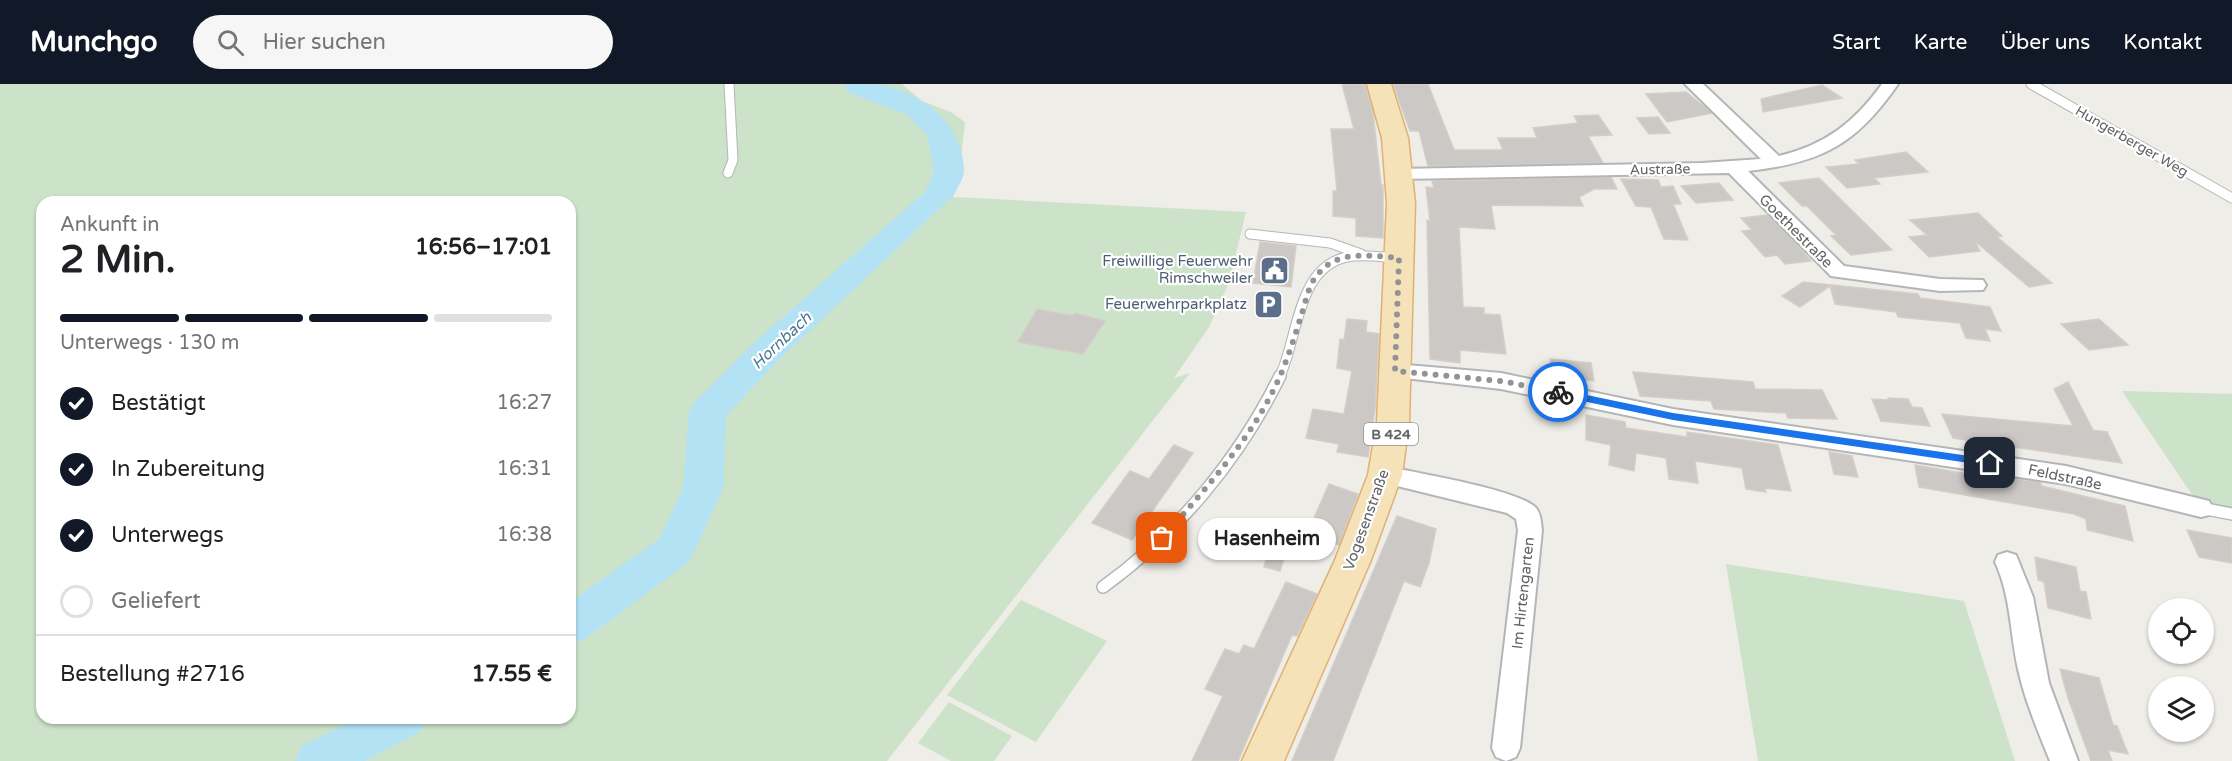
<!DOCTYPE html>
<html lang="de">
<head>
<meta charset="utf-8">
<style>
  body { margin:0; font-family:"Varela Round",sans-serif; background:#f6f6f6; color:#202124; height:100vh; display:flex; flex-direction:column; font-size:22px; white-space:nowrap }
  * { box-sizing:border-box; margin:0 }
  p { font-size:20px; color:#757577 }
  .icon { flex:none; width:33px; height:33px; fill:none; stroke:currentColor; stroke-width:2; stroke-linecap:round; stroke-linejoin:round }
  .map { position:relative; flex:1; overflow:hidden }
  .drawer { position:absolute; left:36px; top:112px; width:540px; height:528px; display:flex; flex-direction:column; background:#fff; border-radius:18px; box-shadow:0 2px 4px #0004 }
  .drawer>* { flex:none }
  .buttons { position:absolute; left:2148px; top:514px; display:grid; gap:12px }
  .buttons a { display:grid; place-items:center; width:66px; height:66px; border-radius:50%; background:#fff; box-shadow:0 2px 4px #0004; font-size:30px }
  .pin { position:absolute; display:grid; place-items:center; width:51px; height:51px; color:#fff; margin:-26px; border-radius:12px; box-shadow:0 3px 9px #0006 }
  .courier { position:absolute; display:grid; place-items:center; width:60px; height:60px; margin:-30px; border:4px solid #1a73e8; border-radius:50%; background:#fff; color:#222; box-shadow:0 2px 8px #0007 }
  .bubble { position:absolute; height:42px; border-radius:21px; background:#fff; box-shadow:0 2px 4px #0004; font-size:20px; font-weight:800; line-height:42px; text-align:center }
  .overview em { font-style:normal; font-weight:800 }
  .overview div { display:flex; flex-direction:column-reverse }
  .overview { display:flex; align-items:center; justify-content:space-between; height:102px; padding:0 24px }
  h1 { font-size:39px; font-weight:800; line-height:45px }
  .bar { display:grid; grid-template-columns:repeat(4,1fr); gap:9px 6px; align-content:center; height:72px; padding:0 24px }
  .bar i { height:8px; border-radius:4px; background:#e0e0e0 }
  .bar .on { background:#111827 }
  .bar p { grid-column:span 4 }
  .line { display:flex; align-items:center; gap:15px; padding:0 24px; border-top:2px solid #e0e0e0 }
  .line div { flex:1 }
  ol { padding:0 24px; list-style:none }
  li { display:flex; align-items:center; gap:18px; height:66px }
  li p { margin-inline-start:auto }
  li .icon { padding:6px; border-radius:50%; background:#111827; color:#fff; stroke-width:4 }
  li:last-child { color:#757577 }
  li i { width:33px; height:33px; border:3px solid #e0e0e0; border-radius:50% }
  header { display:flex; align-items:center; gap:36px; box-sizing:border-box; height:84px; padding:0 30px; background:#111827; color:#fff }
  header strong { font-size:28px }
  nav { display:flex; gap:33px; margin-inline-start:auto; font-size:21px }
  .search { width:420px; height:54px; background:#f6f6f6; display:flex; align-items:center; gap:15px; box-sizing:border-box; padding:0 21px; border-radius:33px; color:#757577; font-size:22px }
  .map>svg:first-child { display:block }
  .green { fill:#cce3c9; fill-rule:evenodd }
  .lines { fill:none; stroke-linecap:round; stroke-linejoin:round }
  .river { fill:#b3e2f5; fill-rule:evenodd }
  .building { fill:#cbc8c5; stroke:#d4cec7; stroke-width:1.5 }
  .lane-far1-casing { stroke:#b3b6b8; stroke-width:11 }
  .lane-casing { stroke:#b3b6b8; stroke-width:14 }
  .street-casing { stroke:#b3b6b8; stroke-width:4 }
  .primary-casing { stroke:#e0b171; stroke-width:3 }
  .lane-far1 { stroke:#fff; stroke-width:9 }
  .lane { stroke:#fff; stroke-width:11 }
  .street { fill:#fff; fill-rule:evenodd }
  .primary { fill:#f5e2b8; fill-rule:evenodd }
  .route { fill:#1a73e8 }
  .done { stroke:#929494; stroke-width:6; stroke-dasharray:0 10.8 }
  .labels { text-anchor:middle; stroke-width:4.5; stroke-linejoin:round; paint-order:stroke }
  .far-street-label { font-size:14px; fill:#606466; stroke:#fff }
  .shield { fill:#fff; stroke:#909294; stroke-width:1.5 }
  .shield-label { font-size:14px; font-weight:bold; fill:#606466 }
  .street-label { font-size:15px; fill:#606466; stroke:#fff }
  .service-label { font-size:15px; fill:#4e5e75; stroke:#fff; text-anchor:end }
  .water-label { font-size:16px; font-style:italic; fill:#4a7995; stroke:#fff }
</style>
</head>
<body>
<header>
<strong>Munchgo</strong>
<div class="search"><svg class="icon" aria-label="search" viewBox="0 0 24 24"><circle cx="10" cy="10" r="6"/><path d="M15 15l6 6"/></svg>Hier suchen</div>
<nav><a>Start</a><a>Karte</a><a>Über uns</a><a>Kontakt</a></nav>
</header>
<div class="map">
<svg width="2232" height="677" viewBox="0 0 2232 677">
  <rect width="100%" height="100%" fill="#efede8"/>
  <g class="green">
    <path d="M 0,0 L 902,0 L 922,17 L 951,28 L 965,38 L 959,90 L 953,113 L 1246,128 L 1229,199 L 1209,243 L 1174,294 L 1190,289 L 887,677 L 0,677 ZM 42,118 L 570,118 L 570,634 L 42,634 Z"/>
    <polygon points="2122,307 2232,310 2232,430 2201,424"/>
    <polygon points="1726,480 1964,517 2015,677 1758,677"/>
    <polygon points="1021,516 1107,557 1036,658 947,611"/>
    <polygon points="949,618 1012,652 994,677 951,677 918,659"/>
  </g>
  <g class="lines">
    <g class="river">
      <path d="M 844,0 C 854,0 866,0 877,0 C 920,7 964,39 964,87 C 964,94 957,105 953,112 L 782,273 L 726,331 L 723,405 L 689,478 L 585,555 L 570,560 L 570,518 L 659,455 L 683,405 L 689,327 L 695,318 L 756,257 L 925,108 L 934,88 L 927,51 L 906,30 L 849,9 Z"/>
      <polygon points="357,634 426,634 419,648 365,677 295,677 302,662"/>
    </g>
  </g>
  <g class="building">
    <polygon points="1342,0 1365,0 1373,29 1381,101 1383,101 1383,154 1356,152 1356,134 1333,132 1333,107 1337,107 1331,45 1354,45"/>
    <polygon points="1393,0 1428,0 1454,66 1503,66 1498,54 1537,54 1533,44 1578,39 1574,32 1598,31 1612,51 1588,52 1603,79 1428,82 1419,47 1410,47"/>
    <polygon points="1822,1 1842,14 1763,28 1761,15"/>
    <polygon points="1686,8 1712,29 1667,38 1646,10"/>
    <polygon points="1658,33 1670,49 1649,50 1637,34"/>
    <polygon points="1906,68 1928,88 1874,94 1880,100 1847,104 1826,83 1859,80 1855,76"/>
    <polygon points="1611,93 1617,105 1594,105 1579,113 1583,122 1491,121 1495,145 1459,143 1463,223 1484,224 1484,230 1500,231 1506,270 1460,266 1460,279 1430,275 1427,136 1430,137 1426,103 1434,104 1432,97"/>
    <polygon points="1819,94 1892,166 1851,171 1831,152 1836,151 1807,122 1802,122 1779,99"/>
    <polygon points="1621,95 1658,96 1661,103 1673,102 1681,120 1673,120 1688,156 1664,155 1651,123 1636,122"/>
    <polygon points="1719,99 1733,116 1696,119 1681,102"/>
    <polygon points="1978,129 2002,152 1997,153 2052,199 2029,203 1975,157 1980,167 1929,173 1909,153 1927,151 1910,136"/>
    <polygon points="1767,131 1791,154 1811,177 1785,180 1777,171 1765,173 1742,147 1752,146 1741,134"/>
    <polygon points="1260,158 1296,162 1291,203 1253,199"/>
    <polygon points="1803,198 1918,210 1920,214 1990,223 2001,247 1985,245 1990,257 1966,254 1960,239 1898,233 1896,228 1835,220 1830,202 1800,223 1782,212"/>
    <polygon points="1037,225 1073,232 1075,229 1105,237 1083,270 1018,258"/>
    <polygon points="1347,235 1367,237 1366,248 1379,250 1375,325 1368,373 1337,368 1339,360 1306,354 1313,325 1344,330 1352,287 1337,284 1340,255 1344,256"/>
    <polygon points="2099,235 2128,261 2089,266 2061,240"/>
    <polygon points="1550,275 1591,279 1594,297 1552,293"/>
    <polygon points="1633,288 1753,298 1755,305 1822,306 1837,335 1788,334 1786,329 1714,325 1711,317 1640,312"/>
    <polygon points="2068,298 2093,346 2107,348 2122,379 1953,354 1942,330 2073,342 2054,305"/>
    <polygon points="1888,314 1908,315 1912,323 1922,324 1930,342 1881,337 1872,315 1889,316"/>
    <polygon points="1586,331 1625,338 1626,344 1687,353 1687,348 1778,361 1791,407 1765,404 1766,408 1746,405 1742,384 1695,377 1698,399 1669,395 1666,374 1636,369 1634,387 1609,381 1611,361 1586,356"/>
    <polygon points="1174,361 1193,369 1132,456 1092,439 1130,387 1149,395"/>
    <polygon points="1829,368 1852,372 1858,393 1834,390"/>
    <polygon points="1915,381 1997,395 1996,392 2040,398 2042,402 2125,422 2133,457 2087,446 2086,435 2074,430 1919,403"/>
    <polygon points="1329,400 1358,410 1339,461 1307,450"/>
    <polygon points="1397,432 1436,445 1429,479 1420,503 1404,497 1333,677 1292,677"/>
    <polygon points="2187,446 2232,454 2232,479 2199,473"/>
    <polygon points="1269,464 1286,468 1280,487 1264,483"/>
    <polygon points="2035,473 2076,483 2080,507 2086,508 2091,535 2048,524 2044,498 2038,496"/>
    <polygon points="1286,498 1317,510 1297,552 1292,551 1238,677 1192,677 1223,612 1205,605 1225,565 1239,570 1244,561 1254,565"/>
    <polygon points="2060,585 2099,594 2113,641 2117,642 2128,670 2108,666 2112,677 2091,677 2068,614"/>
  </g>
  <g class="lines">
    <defs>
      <g id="lane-far1">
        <polyline points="2031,0 2232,114"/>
        <polyline points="728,89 733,76 729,0"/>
        <polyline points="1250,150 1330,159 1361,170"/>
        <path d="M 1279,294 C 1298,257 1296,183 1347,173 C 1363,170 1381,173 1398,174"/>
      </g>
      <g id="lane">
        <polyline points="2201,424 2232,430"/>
        <path d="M 1103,503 C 1178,449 1239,375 1280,292"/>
      </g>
      <g id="street">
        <path d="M 1685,0 L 1703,0 L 1779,72 C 1825,61 1855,38 1882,0 L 1898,0 C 1856,61 1821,79 1748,87 L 1844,182 L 1940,195 L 1983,196 L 1986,201 L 1983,206 L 1940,207 L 1831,192 L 1729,89 L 1400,95 L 1391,90 L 1400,85 L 1702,79 L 1761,75 Z"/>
        <polygon points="1395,280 1501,289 1673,325 2066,382 2201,415 2209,417 2213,424 2209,431 2201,433 2066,400 1673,341 1501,305 1387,292 1384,287 1387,282"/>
        <path d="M 1385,382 C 1415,389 1518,405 1536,424 C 1541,430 1541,439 1542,446 L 1520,664 L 1516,673 L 1506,677 L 1496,673 L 1492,664 L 1518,446 L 1516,435 L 1507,429 L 1377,397 L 1373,391 L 1377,385 Z"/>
        <path d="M 2007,468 L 2016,471 L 2033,513 L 2049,599 L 2078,677 L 2050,677 C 2038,647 2025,617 2018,585 C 2010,549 2011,512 1995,478 L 1998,471 Z"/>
      </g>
      <polygon id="primary" points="1367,0 1391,0 1408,54 1415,119 1409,338 1402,391 1371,476 1284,677 1242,677 1335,476 1368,391 1377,338 1387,119 1382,54"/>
    </defs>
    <use href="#lane-far1" class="lane-far1-casing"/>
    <use href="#lane" class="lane-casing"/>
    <use href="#street" class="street-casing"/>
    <use href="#primary" class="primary-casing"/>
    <use href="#lane-far1" class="lane-far1"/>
    <use href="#lane" class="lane"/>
    <use href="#street" class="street"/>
    <use href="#primary" class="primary"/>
  </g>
  <polygon class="route" points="1558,305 1673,329 1990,375 1995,379 1990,382 1673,336 1554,311 1554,306"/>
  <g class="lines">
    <path class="done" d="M 1162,454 C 1201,410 1245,362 1272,309 C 1285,284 1293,258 1301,232 C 1306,218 1308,201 1318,190 C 1338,165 1371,172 1399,174 L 1395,287 L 1501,297 L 1558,308"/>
  </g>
  <defs>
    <symbol id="civic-square" viewBox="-11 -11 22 22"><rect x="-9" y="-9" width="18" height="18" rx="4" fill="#5c6f8a" stroke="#fff"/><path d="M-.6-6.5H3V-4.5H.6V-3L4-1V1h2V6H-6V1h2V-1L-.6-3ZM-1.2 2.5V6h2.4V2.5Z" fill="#fff"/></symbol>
    <symbol id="parking-square" viewBox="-11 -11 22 22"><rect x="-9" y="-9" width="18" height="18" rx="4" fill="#5c6f8a" stroke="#fff"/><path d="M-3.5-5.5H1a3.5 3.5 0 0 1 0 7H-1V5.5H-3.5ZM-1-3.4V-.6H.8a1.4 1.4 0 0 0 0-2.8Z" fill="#fff"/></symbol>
  </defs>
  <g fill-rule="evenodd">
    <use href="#civic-square" x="1258" y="170" width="33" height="33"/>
    <use href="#parking-square" x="1252" y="204" width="33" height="33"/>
  </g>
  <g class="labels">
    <g class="far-street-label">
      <text transform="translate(2132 57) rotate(30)" y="5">Hungerberger Weg</text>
      <text transform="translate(1660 85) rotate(-1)" y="5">Austraße</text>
    </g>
    <rect class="shield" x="1364" y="339" width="54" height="22" rx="4.5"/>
    <g class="shield-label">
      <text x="1391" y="355">B 424</text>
    </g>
    <g class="street-label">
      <text transform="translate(1796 147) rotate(45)" y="5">Goethestraße</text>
      <text transform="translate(2065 393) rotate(12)" y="5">Feldstraße</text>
      <text transform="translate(1366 436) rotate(-70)" y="5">Vogesenstraße</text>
      <text transform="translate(1523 509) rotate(-84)" y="5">Im Hirtengarten</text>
    </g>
    <g class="service-label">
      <text x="1253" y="182">Freiwillige Feuerwehr<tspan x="1253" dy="17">Rimschweiler</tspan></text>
      <text x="1247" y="225">Feuerwehrparkplatz</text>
    </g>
    <g class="water-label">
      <text transform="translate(781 256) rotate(-43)" y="6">Hornbach</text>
    </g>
  </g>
</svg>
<div class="buttons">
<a><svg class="icon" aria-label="locate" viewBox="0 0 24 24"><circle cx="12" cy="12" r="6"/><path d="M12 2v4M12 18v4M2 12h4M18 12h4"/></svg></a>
<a><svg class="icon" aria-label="layers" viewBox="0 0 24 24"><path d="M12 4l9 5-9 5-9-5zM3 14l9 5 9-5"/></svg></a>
</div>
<div class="pin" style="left:1162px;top:454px;background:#ea580c"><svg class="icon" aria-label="bag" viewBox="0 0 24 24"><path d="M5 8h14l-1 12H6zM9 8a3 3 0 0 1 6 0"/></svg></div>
<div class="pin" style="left:1990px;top:379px;background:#1f2937"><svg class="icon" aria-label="home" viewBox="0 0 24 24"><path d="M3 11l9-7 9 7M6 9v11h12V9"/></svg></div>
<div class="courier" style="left:1558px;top:308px"><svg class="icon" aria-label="bike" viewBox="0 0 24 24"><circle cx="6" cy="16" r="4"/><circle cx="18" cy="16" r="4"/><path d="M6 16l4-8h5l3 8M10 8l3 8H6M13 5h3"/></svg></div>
<div class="bubble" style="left:1198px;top:434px;width:138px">Hasenheim</div>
<section class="drawer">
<div class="overview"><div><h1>2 Min.</h1><p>Ankunft in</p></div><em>16:56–17:01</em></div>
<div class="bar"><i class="on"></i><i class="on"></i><i class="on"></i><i></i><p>Unterwegs · 130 m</p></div>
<ol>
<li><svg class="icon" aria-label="check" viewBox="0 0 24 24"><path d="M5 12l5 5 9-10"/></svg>Bestätigt<p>16:27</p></li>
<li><svg class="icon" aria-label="check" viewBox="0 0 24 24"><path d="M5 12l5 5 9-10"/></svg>In Zubereitung<p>16:31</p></li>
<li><svg class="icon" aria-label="check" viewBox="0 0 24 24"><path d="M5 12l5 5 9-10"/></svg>Unterwegs<p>16:38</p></li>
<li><i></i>Geliefert</li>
</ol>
<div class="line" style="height:78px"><div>Bestellung #2716</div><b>17.55 €</b></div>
</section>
</div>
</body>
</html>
